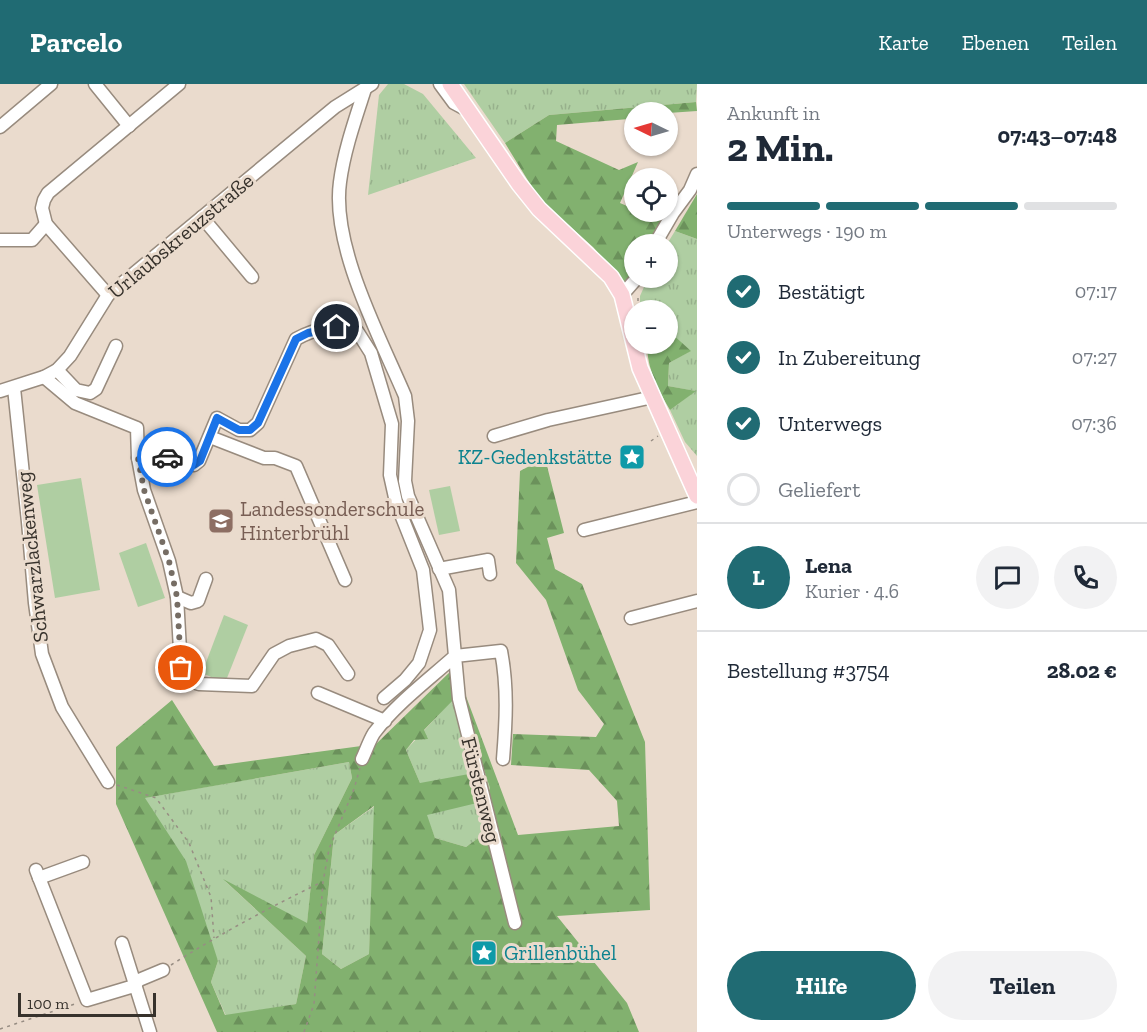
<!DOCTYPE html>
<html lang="de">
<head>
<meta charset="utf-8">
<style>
  body { margin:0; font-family:"Zilla Slab",serif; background:#f2f2f3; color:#1f2937; height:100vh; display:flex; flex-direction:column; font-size:22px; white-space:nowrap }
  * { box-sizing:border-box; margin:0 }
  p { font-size:20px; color:#747a83 }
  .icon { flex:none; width:33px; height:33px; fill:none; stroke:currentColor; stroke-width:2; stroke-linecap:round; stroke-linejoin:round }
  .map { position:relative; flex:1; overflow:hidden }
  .panel { display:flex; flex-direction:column; background:#fff; width:450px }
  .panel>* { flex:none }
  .needle { width:39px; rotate:275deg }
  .buttons { position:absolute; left:624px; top:18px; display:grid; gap:12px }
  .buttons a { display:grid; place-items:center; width:54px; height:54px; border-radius:50%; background:#fff; box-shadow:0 2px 4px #0004; font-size:30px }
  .scale { position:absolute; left:18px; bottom:15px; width:138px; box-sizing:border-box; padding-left:6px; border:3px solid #37322c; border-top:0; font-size:16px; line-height:21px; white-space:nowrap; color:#37322c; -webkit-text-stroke:4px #eadbcd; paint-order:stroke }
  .pin { position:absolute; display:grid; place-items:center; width:51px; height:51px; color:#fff; margin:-26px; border:3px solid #fff; border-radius:50%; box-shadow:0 2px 6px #0007 }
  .courier { position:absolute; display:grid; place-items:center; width:60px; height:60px; margin:-30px; border:4px solid #1a73e8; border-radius:50%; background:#fff; color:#222; box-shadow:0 2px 8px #0007 }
  .overview em { font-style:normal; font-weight:700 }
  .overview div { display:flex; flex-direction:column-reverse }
  .overview { display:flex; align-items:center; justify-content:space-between; height:102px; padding:0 30px }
  h1 { font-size:39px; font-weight:700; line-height:45px }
  .bar { display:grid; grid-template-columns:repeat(4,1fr); gap:9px 6px; align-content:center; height:72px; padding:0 30px }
  .bar i { height:8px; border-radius:4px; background:#e0e1e3 }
  .bar .current { background:#206b73 }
  .bar p { grid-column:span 4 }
  .line { display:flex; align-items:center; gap:15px; padding:0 30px; border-top:2px solid #e0e1e3 }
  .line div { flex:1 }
  .round { display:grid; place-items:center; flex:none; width:63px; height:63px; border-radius:32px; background:#f2f2f3 }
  ol { padding:0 30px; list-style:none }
  li { display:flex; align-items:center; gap:18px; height:66px }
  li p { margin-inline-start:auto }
  li .icon { padding:6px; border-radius:50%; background:#206b73; color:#fff; stroke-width:4 }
  li:last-child { color:#747a83 }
  li i { width:33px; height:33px; border:3px solid #e0e1e3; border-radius:50% }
  .action { display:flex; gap:12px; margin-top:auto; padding:12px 30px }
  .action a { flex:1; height:69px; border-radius:36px; background:#206b73; color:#fff; font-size:24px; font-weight:700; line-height:69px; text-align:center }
  .action a+a { background:#f2f2f3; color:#1f2937 }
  header { display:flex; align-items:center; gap:36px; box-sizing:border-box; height:84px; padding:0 30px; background:#206b73; color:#fff }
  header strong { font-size:28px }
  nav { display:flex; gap:33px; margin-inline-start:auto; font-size:21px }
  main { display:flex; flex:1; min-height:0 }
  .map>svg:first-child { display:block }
  .grass { fill:url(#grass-tufts) }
  .forest { fill:url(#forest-firs); fill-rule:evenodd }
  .pitch { fill:#afcea2 }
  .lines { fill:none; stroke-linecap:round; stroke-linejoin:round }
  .minor-casing { stroke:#988b7e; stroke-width:15 }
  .major-casing { stroke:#fff; stroke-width:18 }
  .path { stroke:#978d83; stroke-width:1.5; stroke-dasharray:3 4.5; stroke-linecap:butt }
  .minor { stroke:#fff; stroke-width:12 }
  .major { stroke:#fbd3d9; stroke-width:15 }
  .done { stroke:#766d64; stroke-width:6; stroke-dasharray:0 10.8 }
  .route { stroke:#1a73e8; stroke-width:8 }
  .labels { text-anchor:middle; stroke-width:6; stroke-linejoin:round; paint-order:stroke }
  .street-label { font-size:21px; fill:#37322c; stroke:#eadbcd }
  .culture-label { font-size:21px; fill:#0d838f; stroke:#eadbcd; text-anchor:end }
  .education-label { font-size:21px; fill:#785e54; stroke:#eadbcd; text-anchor:start }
</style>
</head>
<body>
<header>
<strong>Parcelo</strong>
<nav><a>Karte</a><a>Ebenen</a><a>Teilen</a></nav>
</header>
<main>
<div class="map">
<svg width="697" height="948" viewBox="0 0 697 948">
  <defs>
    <pattern id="grass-tufts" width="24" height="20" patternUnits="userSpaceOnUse" patternTransform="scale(1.5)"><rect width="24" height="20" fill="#afcea2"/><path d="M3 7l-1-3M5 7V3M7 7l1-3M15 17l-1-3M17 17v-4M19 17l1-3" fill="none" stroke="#97b18c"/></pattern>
    <pattern id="forest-firs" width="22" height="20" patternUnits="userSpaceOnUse" patternTransform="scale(1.5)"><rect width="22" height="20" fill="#82b16f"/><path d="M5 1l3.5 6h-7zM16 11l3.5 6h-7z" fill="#6b915b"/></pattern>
  </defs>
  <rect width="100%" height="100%" fill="#eadbcd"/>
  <g class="grass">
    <polygon points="388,0 404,0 423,10 476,74 368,111 379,11"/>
    <polygon points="464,0 697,0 696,18 549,31 505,59"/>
    <polygon points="675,147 697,155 697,372 685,358 670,326 695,307 668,302 669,279 690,267 670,248 668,249 668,226 640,226 640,212 648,194 668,194 667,160"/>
    <polygon points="459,609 490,704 483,723 485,749 466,763 435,754 426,731 420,699 406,666"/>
    <polygon points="349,678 352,694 314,771 307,840 225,797 306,872 296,920 226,932 211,898 218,877 144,714"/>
    <polygon points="375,722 369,870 341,885 322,870 334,751"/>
  </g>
  <g class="forest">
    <polygon points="696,18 697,27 668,29 634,28 634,42 629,35 557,41 556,57 619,86 638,78 620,119 634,125 634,128 640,128 662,137 650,160 634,160 634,189 624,199 593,163 540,116 505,59 549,31"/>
    <polygon points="697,110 697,155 675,147"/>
    <path d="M 670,248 L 691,267 L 669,279 L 668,302 L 696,307 L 670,326 C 658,305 647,285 647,260 L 668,260 L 668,249 Z"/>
    <path d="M 545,374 L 564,449 L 547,454 L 555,485 L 582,500 L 645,658 L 650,826 L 557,832 L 627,919 L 639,948 L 217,948 L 116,720 L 116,663 L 172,616 L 214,682 L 376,660 L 455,583 L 518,751 L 619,742 L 617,717 L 589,686 L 511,681 L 513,650 L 596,653 L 604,640 L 578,606 L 546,516 L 516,479 L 520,387 ZM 459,610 L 490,704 L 483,723 L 485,749 L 466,763 L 435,754 L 427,731 L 477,719 L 469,690 L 420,699 L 406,666 L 414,656 L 428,655 L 424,646 ZM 349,678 L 352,694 L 314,771 L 307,839 L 223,795 L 306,872 L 296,920 L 225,931 L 211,898 L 218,877 L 186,777 L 145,714 ZM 374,722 L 369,870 L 341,885 L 322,870 L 334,751 Z"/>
  </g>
  <g class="pitch">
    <polygon points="81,394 100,506 55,514 37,401"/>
    <polygon points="450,402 460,447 439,451 429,406"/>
    <polygon points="146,459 165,514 138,523 119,469"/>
    <polygon points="224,531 248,541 225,599 202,589"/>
  </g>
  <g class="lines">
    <defs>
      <g id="minor">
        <polyline points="95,0 129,42"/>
        <polyline points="440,0 454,19 467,26"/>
        <polyline points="0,43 51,0"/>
        <polyline points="202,133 252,193"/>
        <polyline points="0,156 32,156 46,140"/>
        <polyline points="655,160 673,129 690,106 697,90"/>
        <polyline points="108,211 46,140 42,124 44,116 48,109 179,0"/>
        <polyline points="622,211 637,194"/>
        <polyline points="57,286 76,306 90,309 96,305 116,262"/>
        <path d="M 44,293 L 75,319 L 137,344 L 138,374 L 151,368 L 194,381 L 199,377 L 217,334 L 239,346 L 250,346 L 258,339 L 296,255 C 318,243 333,242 357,247 L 371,269 L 392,340 L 390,391 L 396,418 L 423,486 L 430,546 L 419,579 L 405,596 L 384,614"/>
        <polyline points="14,304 28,438 35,519 42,570 62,623 108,698"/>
        <polyline points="0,307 44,293 57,286 70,272 108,211 335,23 372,0"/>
        <polyline points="494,352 548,336 653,313"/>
        <polyline points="210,353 264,374 275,374 296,382 345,496"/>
        <polyline points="138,374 144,406 169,477 177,513 181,584 184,595 199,600 252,602 274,570 289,562 316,555 328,561 348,590"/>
        <polyline points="584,446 697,418"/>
        <polyline points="439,485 488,476 490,490"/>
        <polyline points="177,513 191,519 198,517 206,495"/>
        <polyline points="631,534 697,517"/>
        <polyline points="318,609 385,637"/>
        <path d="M 362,675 C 366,667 369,657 374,649 C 396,620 427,597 455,572 L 449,506 L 408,412 L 405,397 L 408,337 L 405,312 C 380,253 331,162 340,98 C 344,67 355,36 365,5"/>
        <path d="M 503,675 C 506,638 508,604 501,567 L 455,572 L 459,615 L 515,839"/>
        <polyline points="36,786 87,916 134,902 139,896 163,886"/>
        <polyline points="39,794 83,778"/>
        <polyline points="122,859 150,948"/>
      </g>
      <polyline id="major" points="450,0 519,100 539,125 611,193 622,211 640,284 697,412"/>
    </defs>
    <use href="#minor" class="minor-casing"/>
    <use href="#major" class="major-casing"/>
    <g class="path">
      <polyline points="638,214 638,223"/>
      <polyline points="651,357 658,352"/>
      <polyline points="117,701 156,714 189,759 211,813 214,854"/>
      <path d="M 171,881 C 220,850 270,823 322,798"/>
      <polyline points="0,945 78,919"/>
      <polyline points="304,948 314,920 323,798 329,765 354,705 360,684"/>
    </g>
    <use href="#minor" class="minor"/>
    <use href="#major" class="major"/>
  </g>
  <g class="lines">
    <polyline class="done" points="167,373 151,368 138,374 144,406 169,477 177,513 181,584"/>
    <polyline class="route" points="167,373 194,381 200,377 217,334 239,346 250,346 258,339 296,255 308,249 337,243"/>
  </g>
  <defs>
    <symbol id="sight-square" viewBox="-11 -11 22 22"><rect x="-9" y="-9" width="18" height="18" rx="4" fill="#0f9aa8" stroke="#eadbcd"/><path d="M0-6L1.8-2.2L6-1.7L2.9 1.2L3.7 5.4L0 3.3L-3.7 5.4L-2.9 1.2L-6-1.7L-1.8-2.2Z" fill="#fff"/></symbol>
    <symbol id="school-square" viewBox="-11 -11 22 22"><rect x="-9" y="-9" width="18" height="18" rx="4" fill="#8d6e63" stroke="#eadbcd"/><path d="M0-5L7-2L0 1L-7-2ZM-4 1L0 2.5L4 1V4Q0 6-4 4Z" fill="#fff"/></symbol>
  </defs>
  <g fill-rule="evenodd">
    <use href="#sight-square" x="617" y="358" width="30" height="30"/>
    <use href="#school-square" x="206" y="422" width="30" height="30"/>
    <use href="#sight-square" x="469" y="854" width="30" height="30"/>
  </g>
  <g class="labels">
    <g class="street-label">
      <text transform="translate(181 152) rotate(-40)" y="7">Urlaubskreuzstraße</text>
      <text transform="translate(32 473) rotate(-96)" y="7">Schwarzlackenweg</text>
      <text transform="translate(481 706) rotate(76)" y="7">Fürstenweg</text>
    </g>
    <g class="culture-label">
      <text x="612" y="380">KZ-Gedenkstätte</text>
      <text x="504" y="876" text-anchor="start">Grillenbühel</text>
    </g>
    <g class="education-label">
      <text x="240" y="432">Landessonderschule<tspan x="240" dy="24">Hinterbrühl</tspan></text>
    </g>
  </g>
</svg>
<div class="buttons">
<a><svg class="needle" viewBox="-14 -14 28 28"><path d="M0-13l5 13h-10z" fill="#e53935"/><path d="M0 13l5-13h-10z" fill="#747a83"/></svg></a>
<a><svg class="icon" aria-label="locate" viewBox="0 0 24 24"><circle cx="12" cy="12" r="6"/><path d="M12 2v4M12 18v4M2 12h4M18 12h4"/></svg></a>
<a>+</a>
<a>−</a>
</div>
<div class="scale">100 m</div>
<div class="pin" style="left:181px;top:584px;background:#ea580c"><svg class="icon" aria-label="bag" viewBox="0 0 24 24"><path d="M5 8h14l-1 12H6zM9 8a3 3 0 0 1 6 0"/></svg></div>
<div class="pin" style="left:337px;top:243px;background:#1f2937"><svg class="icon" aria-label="home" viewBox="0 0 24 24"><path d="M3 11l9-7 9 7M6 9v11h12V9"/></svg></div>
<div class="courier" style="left:167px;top:373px"><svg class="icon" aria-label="car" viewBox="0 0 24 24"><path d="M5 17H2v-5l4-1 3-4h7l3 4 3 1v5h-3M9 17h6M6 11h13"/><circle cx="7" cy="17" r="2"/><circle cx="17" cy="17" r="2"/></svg></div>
</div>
<section class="panel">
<div class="overview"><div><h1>2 Min.</h1><p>Ankunft in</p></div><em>07:43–07:48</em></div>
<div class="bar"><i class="current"></i><i class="current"></i><i class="current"></i><i></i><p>Unterwegs · 190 m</p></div>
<ol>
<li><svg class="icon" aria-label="check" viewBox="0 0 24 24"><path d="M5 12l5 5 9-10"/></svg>Bestätigt<p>07:17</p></li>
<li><svg class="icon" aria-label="check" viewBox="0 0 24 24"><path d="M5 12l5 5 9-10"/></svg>In Zubereitung<p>07:27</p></li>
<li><svg class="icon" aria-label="check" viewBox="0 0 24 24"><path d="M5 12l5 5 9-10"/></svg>Unterwegs<p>07:36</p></li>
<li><i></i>Geliefert</li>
</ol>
<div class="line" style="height:108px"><b class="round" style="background:#206b73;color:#fff">L</b><div><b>Lena</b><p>Kurier · 4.6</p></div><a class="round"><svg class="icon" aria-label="chat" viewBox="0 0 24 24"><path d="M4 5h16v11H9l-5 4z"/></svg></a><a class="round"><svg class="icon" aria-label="phone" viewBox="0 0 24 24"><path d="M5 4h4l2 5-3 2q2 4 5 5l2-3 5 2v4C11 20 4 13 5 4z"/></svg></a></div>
<div class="line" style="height:78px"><div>Bestellung #3754</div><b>28.02 €</b></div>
<div class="action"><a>Hilfe</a><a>Teilen</a></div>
</section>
</main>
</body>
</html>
